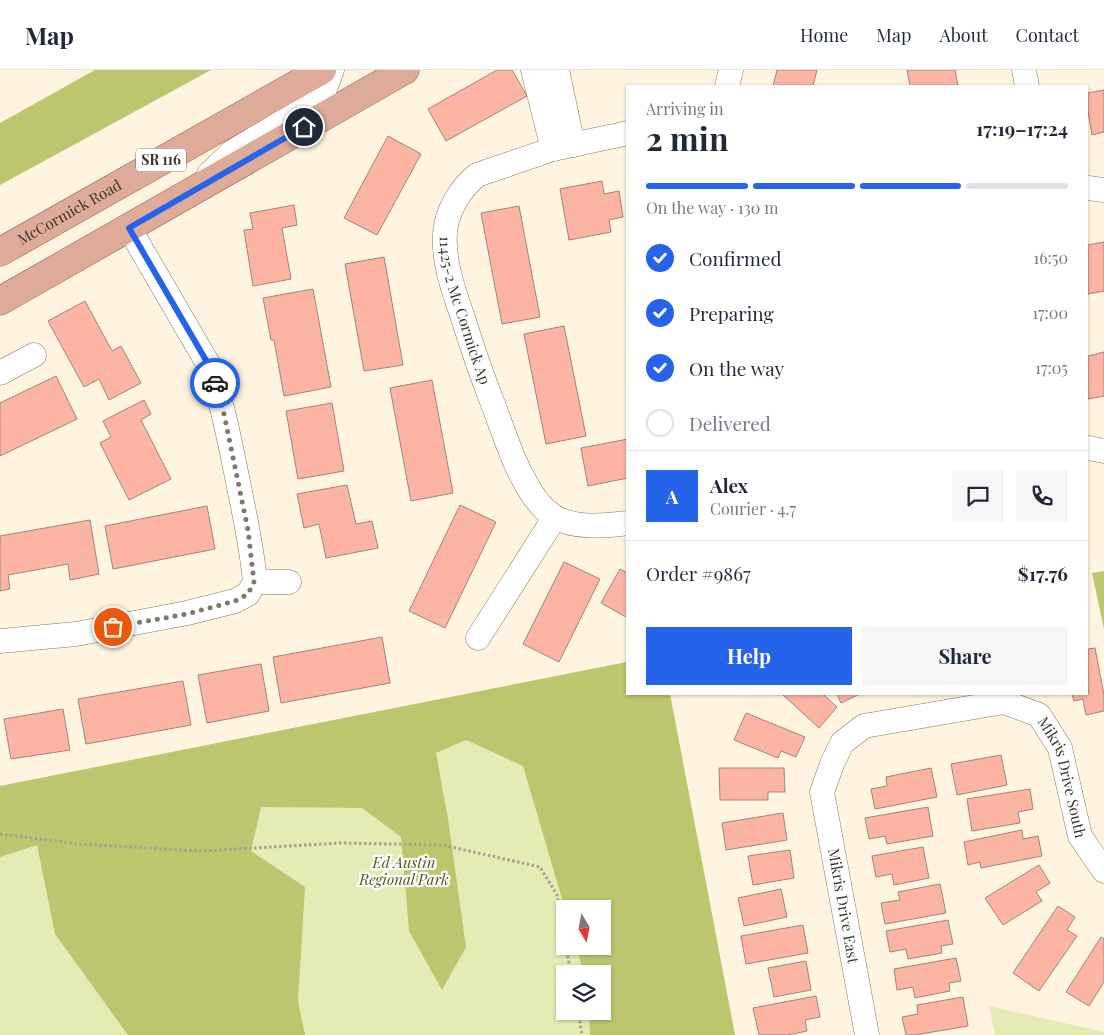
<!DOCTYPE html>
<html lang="en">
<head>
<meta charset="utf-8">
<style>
  body { margin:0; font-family:"Playfair Display",serif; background:#f6f6f7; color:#1f2937; height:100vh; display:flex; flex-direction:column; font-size:19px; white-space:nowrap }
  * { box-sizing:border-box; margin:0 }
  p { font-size:16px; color:#747a83 }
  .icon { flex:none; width:28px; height:28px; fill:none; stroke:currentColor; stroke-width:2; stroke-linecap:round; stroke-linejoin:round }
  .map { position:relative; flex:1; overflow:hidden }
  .panel { position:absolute; left:626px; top:15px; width:462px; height:610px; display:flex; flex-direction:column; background:#fff; border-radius:0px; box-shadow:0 1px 4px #0004 }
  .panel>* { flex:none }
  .needle { width:32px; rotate:170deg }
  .fabs { position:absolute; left:556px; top:830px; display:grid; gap:10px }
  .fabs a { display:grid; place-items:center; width:55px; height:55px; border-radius:0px; background:#fff; box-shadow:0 1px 4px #0004; font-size:25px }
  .pin { position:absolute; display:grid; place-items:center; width:42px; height:42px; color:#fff; margin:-21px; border:2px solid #fff; border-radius:50%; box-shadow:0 1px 5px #0007 }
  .courier { position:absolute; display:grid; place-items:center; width:50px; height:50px; margin:-25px; border:4px solid #2563eb; border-radius:50%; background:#fff; color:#222; box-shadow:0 1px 6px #0007 }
  .overview em { font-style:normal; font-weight:700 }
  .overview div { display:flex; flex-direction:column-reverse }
  .overview { display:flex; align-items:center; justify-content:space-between; height:85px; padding:0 20px }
  h1 { font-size:32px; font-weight:700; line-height:38px }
  .bar { display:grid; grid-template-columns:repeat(4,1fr); gap:8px 5px; align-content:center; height:60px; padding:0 20px }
  .bar i { height:6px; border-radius:4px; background:#e0e1e3 }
  .bar .current { background:#2563eb }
  .bar p { grid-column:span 4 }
  .line { display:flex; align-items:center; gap:12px; padding:0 20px; border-top:1px solid #e0e1e3 }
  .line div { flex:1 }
  .round { display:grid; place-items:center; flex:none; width:52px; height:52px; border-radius:0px; background:#f6f6f7 }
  ol { padding:0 20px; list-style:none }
  li { display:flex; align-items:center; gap:15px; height:55px }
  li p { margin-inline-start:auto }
  li .icon { padding:5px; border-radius:50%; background:#2563eb; color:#fff; stroke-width:4 }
  li:last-child { color:#747a83 }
  li i { width:28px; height:28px; border:2px solid #e0e1e3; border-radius:50% }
  .button { display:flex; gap:10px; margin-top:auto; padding:10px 20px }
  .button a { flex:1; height:58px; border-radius:0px; background:#2563eb; color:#fff; font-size:20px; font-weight:700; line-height:58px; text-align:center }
  .button a+a { background:#f6f6f7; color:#1f2937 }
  header { display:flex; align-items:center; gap:30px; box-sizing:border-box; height:70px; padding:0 25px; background:#fff; border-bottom:1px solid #e0e1e3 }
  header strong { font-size:24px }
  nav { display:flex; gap:28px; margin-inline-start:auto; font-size:18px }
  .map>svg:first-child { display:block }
  .green { fill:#e4ebb5; fill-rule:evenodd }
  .forest { fill:#bdc56f }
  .building { fill:#fcb4a3; stroke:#a0847e }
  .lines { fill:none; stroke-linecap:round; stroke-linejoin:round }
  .minor-casing { stroke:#847862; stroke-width:25 }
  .major-casing { stroke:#965d46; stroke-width:29 }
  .path { stroke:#a9a091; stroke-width:3; stroke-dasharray:2.5 2.5; stroke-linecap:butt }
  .minor { stroke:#fff; stroke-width:24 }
  .major { stroke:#deab99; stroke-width:28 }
  .done { stroke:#7e776a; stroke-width:5; stroke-dasharray:0 9 }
  .route { stroke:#2563eb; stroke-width:6 }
  .labels { text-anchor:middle; stroke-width:4.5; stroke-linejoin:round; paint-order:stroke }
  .shield { fill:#fff; stroke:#74706a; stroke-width:1 }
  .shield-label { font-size:14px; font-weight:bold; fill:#39332a }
  .street-label { font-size:15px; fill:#39332a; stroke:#fff }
  .park-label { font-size:15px; font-style:italic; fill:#515516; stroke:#fff }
</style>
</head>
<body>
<header>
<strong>Map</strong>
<nav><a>Home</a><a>Map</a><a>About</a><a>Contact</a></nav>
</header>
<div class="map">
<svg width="1104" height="965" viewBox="0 0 1104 965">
  <rect width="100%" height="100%" fill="#fff4e0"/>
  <g class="green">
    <path d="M 627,592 L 628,624 L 670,624 L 735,965 L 0,965 L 0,716 ZM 565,839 L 602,839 L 602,876 L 565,876 ZM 565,904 L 602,904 L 602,941 L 565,941 Z"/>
    <polygon points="989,936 1104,962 1104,965 995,965"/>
  </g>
  <g class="forest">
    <polygon points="95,0 211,0 0,115 0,53"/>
    <polygon points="1104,501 1104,559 1092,503"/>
    <polygon points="627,592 628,624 670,624 735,965 590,965 589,941 602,941 602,904 584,904 576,876 602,876 602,839 565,839 523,696 466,670 436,683 448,749 466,877 442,920 409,861 401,767 362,738 261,737 251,781 305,817 298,931 305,965 128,965 55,864 37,775 0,787 0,716"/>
  </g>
  <g class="building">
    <polygon points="497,0 512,0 527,26 446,71 428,39"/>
    <polygon points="777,0 817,0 813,16 773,16"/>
    <polygon points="907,0 955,0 958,16 910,16"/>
    <polygon points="1104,20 1104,62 1092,65 1088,41 1088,23"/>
    <polygon points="388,66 421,84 377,165 344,148"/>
    <polygon points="602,111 604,124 619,121 623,147 609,150 611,162 569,170 560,119"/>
    <polygon points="294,135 297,155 282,158 291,209 253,216 244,160 253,159 250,143"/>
    <polygon points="519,136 540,247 502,254 481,143"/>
    <polygon points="1104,172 1104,221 1088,224 1088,175"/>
    <polygon points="384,187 403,295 364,301 345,194"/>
    <polygon points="313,219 331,317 284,326 274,270 271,270 263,228"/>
    <polygon points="85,231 112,281 121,276 141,313 109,330 99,309 84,317 48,251"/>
    <polygon points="564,256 586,366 546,374 524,264"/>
    <polygon points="1104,282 1104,326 1088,329 1088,286"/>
    <polygon points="56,306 77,349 0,386 0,333"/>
    <polygon points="432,310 453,423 411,431 390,318"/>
    <polygon points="144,330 151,344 141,350 171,409 129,430 100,373 111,367 103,351"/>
    <polygon points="332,333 344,401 298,409 286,341"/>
    <polygon points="628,369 628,408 588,416 581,378"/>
    <polygon points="347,415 356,454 372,451 378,478 326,488 319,454 304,458 297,424"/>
    <polygon points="460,435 496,452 445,558 409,541"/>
    <polygon points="207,436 215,479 113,499 105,456"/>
    <polygon points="90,450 99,504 70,510 68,494 8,505 10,519 0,521 0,466"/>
    <polygon points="564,492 600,509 559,592 523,574"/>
    <polygon points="620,499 628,503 628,548 601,533"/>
    <polygon points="382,567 390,613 281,633 273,587"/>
    <polygon points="1095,578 1104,625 1104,641 1086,645 1083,629 1074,631 1072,624 1088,624 1088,579"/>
    <polygon points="261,594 269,641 207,653 198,605"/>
    <polygon points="183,611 191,655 86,674 78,629"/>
    <polygon points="782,624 823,624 837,637 819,658"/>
    <polygon points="837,624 860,624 841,633"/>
    <polygon points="63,639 70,680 11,689 4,649"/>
    <polygon points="746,643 805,667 796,687 781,681 778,688 734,670"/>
    <polygon points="1001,685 1007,715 957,725 951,694"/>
    <polygon points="719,698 784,698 785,722 768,722 768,730 720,730"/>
    <polygon points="931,698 937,727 875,739 871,719 887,716 886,707"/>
    <polygon points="1030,719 1033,739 1018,742 1020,753 972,761 967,729"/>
    <polygon points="928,737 933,766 887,774 885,766 869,769 865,748"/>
    <polygon points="783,743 787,770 726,780 722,753"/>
    <polygon points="1022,760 1023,769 1038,766 1042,786 981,798 980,792 968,795 964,772"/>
    <polygon points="923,777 929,808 894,815 892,804 876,807 872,786"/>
    <polygon points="790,780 794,808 753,815 748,786"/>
    <polygon points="1039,795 1050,813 1036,822 1042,831 1003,855 985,828"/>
    <polygon points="940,814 946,843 885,854 881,833 900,830 898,822"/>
    <polygon points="781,819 787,847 744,856 738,828"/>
    <polygon points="1058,836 1075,847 1067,860 1077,866 1039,921 1013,903"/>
    <polygon points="948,850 953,874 941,876 942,883 908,889 906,879 890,882 886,861"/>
    <polygon points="803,855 808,883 746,894 741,866"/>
    <polygon points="1101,867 1104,869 1104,912 1089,936 1066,922"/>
    <polygon points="956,888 961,911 949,913 950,921 915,928 913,917 897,920 894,899"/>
    <polygon points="806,891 811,920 774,927 768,898"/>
    <polygon points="816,926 820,947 805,950 807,961 788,965 759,965 753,938"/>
    <polygon points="963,927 968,956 915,965 906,965 902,947 918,944 917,935"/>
  </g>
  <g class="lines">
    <defs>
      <g id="minor">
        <polyline points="533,0 553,79"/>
        <polyline points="557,0 573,75"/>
        <polyline points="1024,0 1027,16"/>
        <polyline points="727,16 731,0"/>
        <path id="s1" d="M 628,63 L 553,79 L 477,105 C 460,119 447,140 445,163 C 443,192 454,222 463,248 C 472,277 482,306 493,334 C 502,357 511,387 523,408 C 530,422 540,437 553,446 C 573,459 605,456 628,453"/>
        <polyline points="209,104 232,82 321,29 332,0"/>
        <polyline points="1088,118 1104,120"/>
        <path d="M 129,158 L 207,292 C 222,329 229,368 237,407 C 244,442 252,477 255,512"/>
        <polyline points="0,303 34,285"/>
        <polyline points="1088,378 1104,381"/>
        <polyline points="255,512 289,512"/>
        <polyline points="478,568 555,447"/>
        <polyline points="0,571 76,564 187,543 235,531 248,524 255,512"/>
        <path id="s2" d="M 867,965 L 822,722 L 832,694 L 842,673 L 864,656 L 1004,632 L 1039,645 L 1060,678 L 1080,766 L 1104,801"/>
      </g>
      <g id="major">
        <path id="s3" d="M 0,182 L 322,0"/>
        <polyline points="0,231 405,0"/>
      </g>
    </defs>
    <use href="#minor" class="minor-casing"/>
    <use href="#major" class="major-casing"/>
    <g class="path">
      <polyline points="0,764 79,774 201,781 341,773 443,775 540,797 557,825 565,869"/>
      <polyline points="566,876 571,904"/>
      <polyline points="578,941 582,965"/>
    </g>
    <use href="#minor" class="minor"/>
    <use href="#major" class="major"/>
  </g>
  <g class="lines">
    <polyline class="done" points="113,557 187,544 235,531 248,524 254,512 248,460 224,344 215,313"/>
    <polyline class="route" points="215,313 207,292 129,158 304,57"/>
  </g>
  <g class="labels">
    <rect class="shield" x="136" y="78.5" width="50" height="23" rx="4"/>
    <g class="shield-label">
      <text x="161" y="95">SR 116</text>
    </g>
    <g class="street-label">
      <text dy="5" stroke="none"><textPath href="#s3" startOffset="80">McCormick Road</textPath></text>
      <text dy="5" stroke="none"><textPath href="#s1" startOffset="305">11425-2 Mc Cormick Ap</textPath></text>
      <text dy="5" stroke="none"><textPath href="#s2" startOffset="575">Mikris Drive South</textPath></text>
      <text transform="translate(843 836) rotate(80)" y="5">Mikris Drive East</text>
    </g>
    <g class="park-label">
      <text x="404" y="798">Ed Austin<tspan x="404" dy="17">Regional Park</tspan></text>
    </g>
  </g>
</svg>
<div class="fabs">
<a><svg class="needle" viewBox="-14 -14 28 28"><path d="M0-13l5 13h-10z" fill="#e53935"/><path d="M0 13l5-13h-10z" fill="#747a83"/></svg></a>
<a><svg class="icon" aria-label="layers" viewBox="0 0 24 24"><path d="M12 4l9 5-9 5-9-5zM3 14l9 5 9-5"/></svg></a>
</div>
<div class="pin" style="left:113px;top:557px;background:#ea580c"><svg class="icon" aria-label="bag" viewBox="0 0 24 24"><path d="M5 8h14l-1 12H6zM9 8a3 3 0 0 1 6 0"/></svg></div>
<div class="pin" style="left:304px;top:57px;background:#1f2937"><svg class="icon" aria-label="home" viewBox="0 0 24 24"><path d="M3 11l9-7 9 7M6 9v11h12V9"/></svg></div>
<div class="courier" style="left:215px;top:313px"><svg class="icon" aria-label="car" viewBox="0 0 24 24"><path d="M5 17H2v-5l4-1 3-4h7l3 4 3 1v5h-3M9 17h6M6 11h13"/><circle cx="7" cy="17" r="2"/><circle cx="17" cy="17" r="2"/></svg></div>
<section class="panel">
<div class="overview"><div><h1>2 min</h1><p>Arriving in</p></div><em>17:19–17:24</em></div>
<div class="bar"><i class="current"></i><i class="current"></i><i class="current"></i><i></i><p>On the way · 130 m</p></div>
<ol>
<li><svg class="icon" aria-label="check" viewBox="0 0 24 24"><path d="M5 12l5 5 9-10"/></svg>Confirmed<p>16:50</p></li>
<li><svg class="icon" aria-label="check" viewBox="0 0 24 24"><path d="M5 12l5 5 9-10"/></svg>Preparing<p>17:00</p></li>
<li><svg class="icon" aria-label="check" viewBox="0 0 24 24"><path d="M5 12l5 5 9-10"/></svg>On the way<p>17:05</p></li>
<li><i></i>Delivered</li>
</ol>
<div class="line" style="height:90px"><b class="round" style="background:#2563eb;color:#fff">A</b><div><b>Alex</b><p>Courier · 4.7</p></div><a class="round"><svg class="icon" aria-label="chat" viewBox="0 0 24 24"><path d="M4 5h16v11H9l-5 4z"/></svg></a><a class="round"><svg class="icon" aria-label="phone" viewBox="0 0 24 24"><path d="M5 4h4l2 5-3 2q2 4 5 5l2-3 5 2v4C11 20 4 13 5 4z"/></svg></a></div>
<div class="line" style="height:65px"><div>Order #9867</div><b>$17.76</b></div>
<div class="button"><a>Help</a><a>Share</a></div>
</section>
</div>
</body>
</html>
